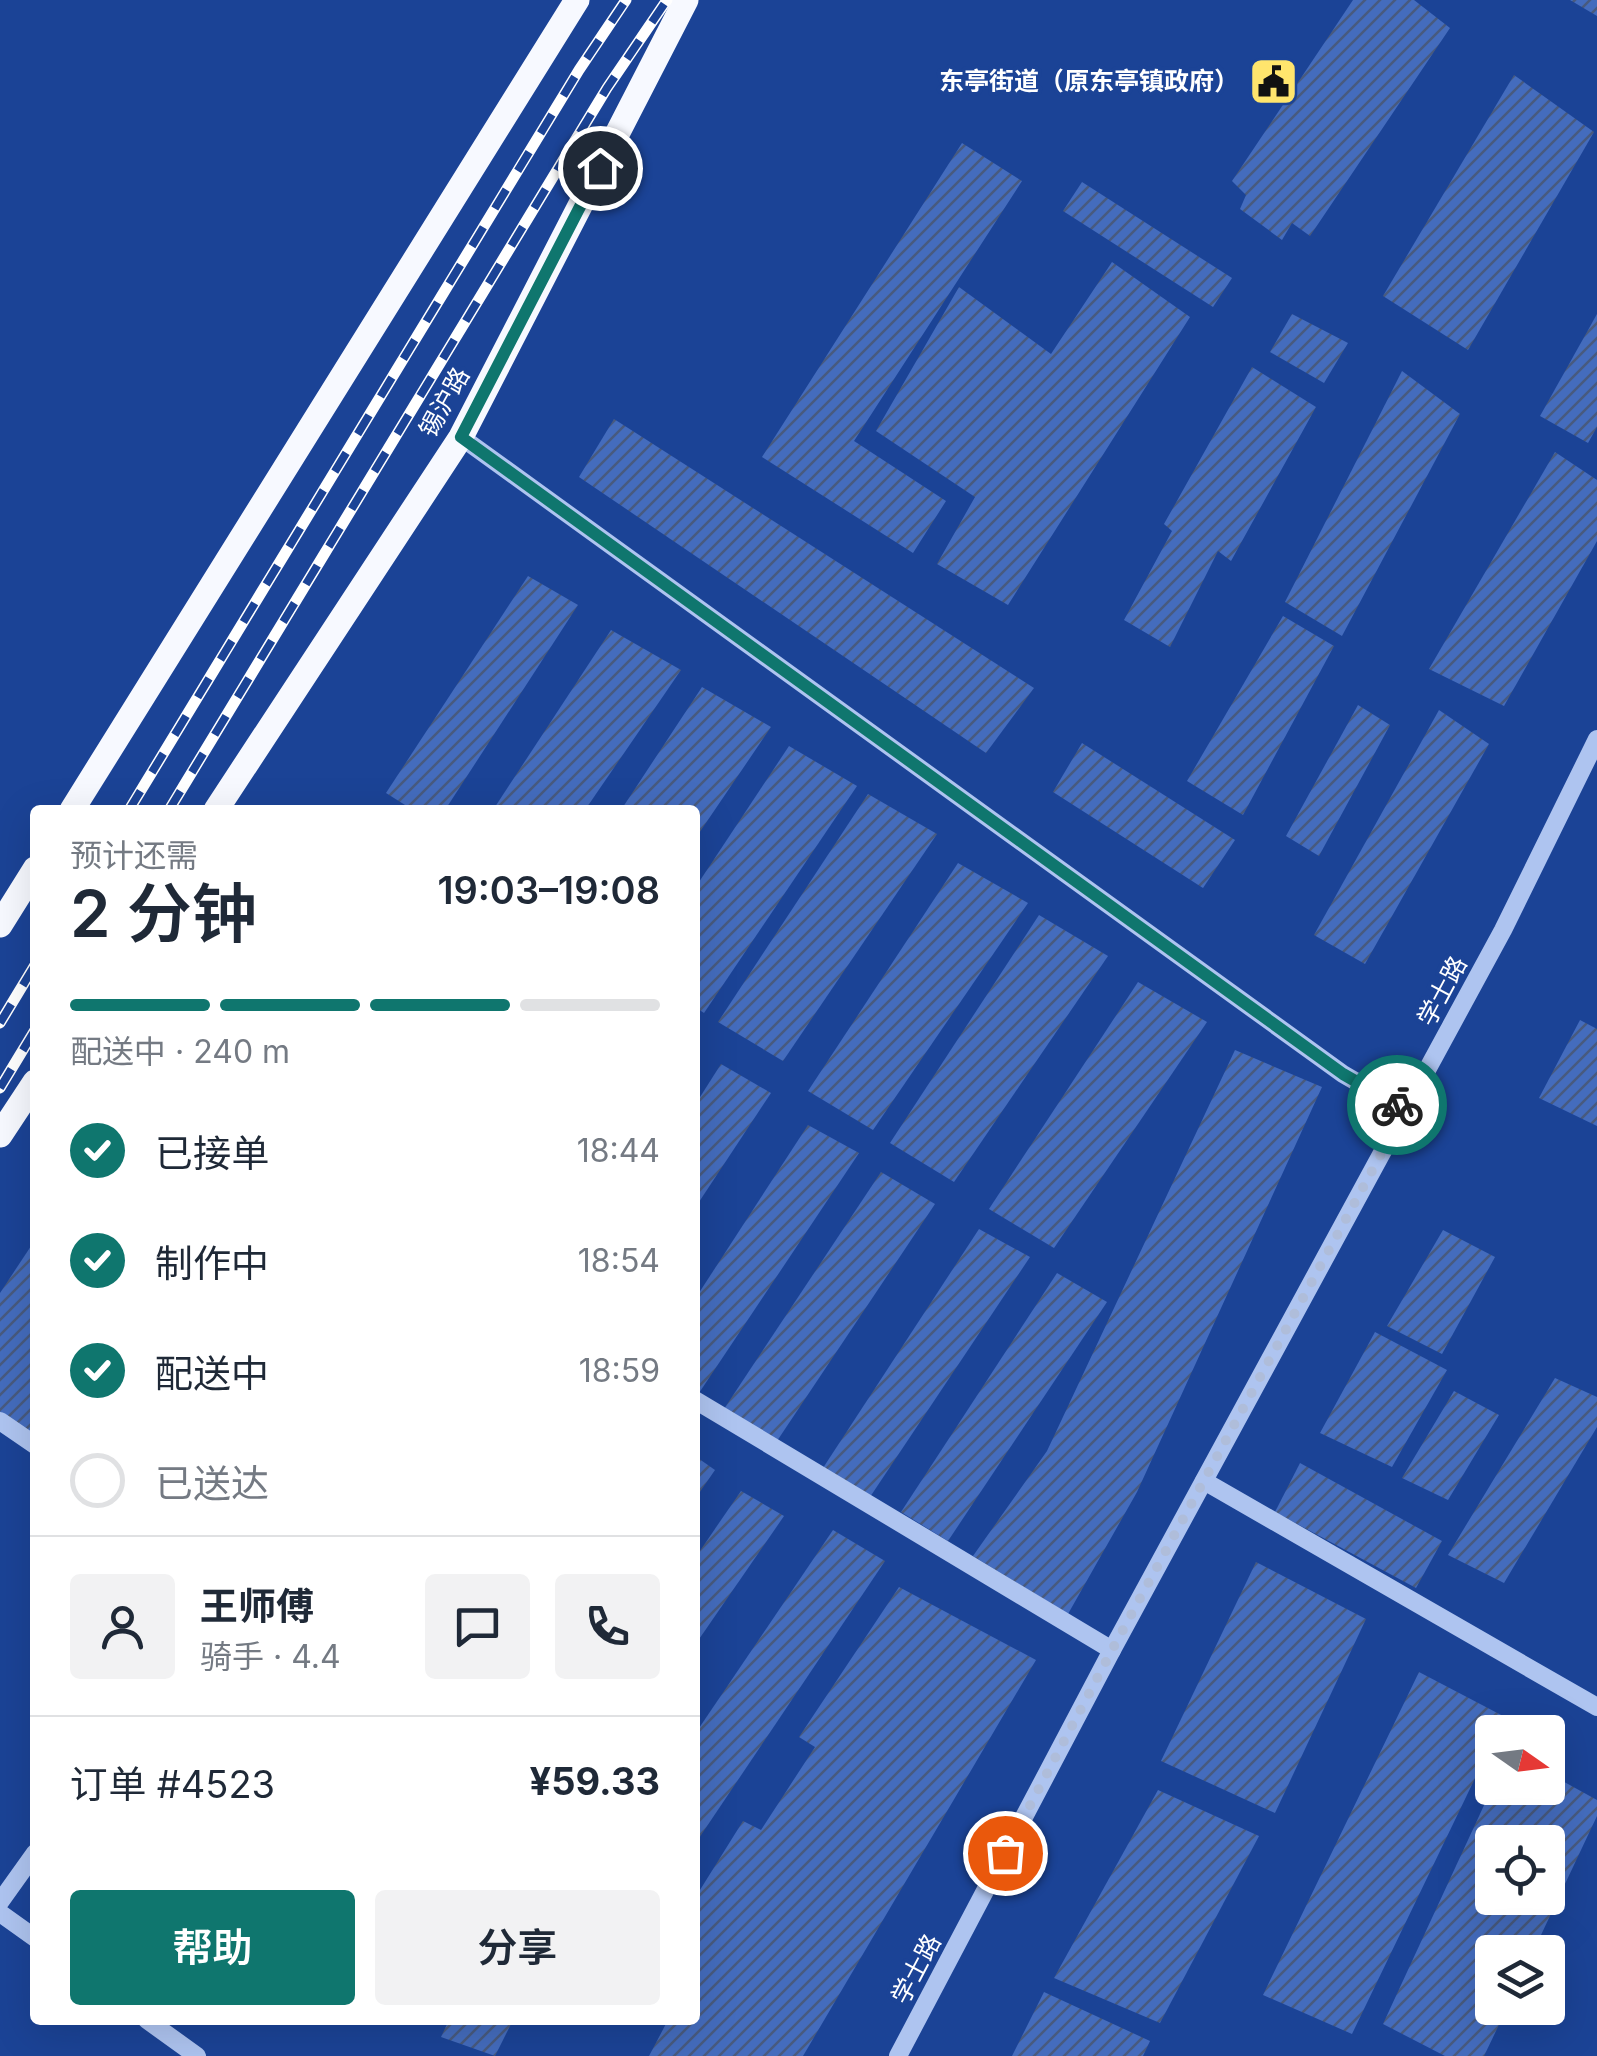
<!DOCTYPE html>
<html lang="zh">
<head>
<meta charset="utf-8">
<style>
  body { margin:0; font-family:Inter,"Noto Sans SC",sans-serif; background:#f2f2f3; color:#1f2937; height:100vh; display:flex; flex-direction:column; font-size:38px; white-space:nowrap }
  * { box-sizing:border-box; margin:0 }
  p { font-size:32px; color:#747a83 }
  .icon { flex:none; width:55px; height:55px; fill:none; stroke:currentColor; stroke-width:2; stroke-linecap:round; stroke-linejoin:round }
  .map { position:relative; flex:1; overflow:hidden }
  .drawer { position:absolute; left:30px; top:805px; width:670px; height:1220px; display:flex; flex-direction:column; background:#fff; border-radius:10px; box-shadow:0 10px 40px #0002 }
  .drawer>* { flex:none }
  .needle { width:65px; rotate:104deg }
  .buttons { position:absolute; left:1475px; top:1715px; display:grid; gap:20px }
  .buttons a { display:grid; place-items:center; width:90px; height:90px; border-radius:10px; background:#fff; box-shadow:0 10px 40px #0002; font-size:50px }
  .pin { position:absolute; display:grid; place-items:center; width:85px; height:85px; color:#fff; margin:-42px; border:5px solid #fff; border-radius:50%; box-shadow:0 2px 10px #0007 }
  .courier { position:absolute; display:grid; place-items:center; width:100px; height:100px; margin:-50px; border:8px solid #0f766e; border-radius:50%; background:#fff; color:#222; box-shadow:0 2px 12px #0007 }
  .overview em { font-style:normal; font-weight:600 }
  .overview div { display:flex; flex-direction:column-reverse }
  .overview { display:flex; align-items:center; justify-content:space-between; height:170px; padding:0 40px }
  h1 { font-size:65px; font-weight:600; line-height:75px }
  .bar { display:grid; grid-template-columns:repeat(4,1fr); gap:15px 10px; align-content:center; height:120px; padding:0 40px }
  .bar i { height:12px; border-radius:8px; background:#e0e1e3 }
  .bar .selected { background:#0f766e }
  .bar p { grid-column:span 4 }
  .line { display:flex; align-items:center; gap:25px; padding:0 40px; border-top:2px solid #e0e1e3 }
  .line div { flex:1 }
  .round { display:grid; place-items:center; flex:none; width:105px; height:105px; border-radius:10px; background:#f2f2f3 }
  ol { padding:0 40px; list-style:none }
  li { display:flex; align-items:center; gap:30px; height:110px }
  li p { margin-inline-start:auto }
  li .icon { padding:10px; border-radius:50%; background:#0f766e; color:#fff; stroke-width:4 }
  li:last-child { color:#747a83 }
  li i { width:55px; height:55px; border:5px solid #e0e1e3; border-radius:50% }
  .cta { display:flex; gap:20px; margin-top:auto; padding:20px 40px }
  .cta a { flex:1; height:115px; border-radius:10px; background:#0f766e; color:#fff; font-size:40px; font-weight:600; line-height:115px; text-align:center }
  .cta a+a { background:#f2f2f3; color:#1f2937 }
  .map>svg:first-child { display:block }
  .building { fill:url(#building-hatch); fill-rule:evenodd }
  .lines { fill:none; stroke-linecap:round; stroke-linejoin:round }
  .minor { stroke:#aec4f0; stroke-width:18 }
  .major { stroke:#f7f9ff; stroke-width:25 }
  .rail-casing { stroke:#fff; stroke-width:11 }
  .rail { stroke:#1b4396; stroke-width:8; stroke-dasharray:22; stroke-linecap:butt }
  .done { stroke:#afbdda; stroke-width:10; stroke-dasharray:0 18 }
  .route { stroke:#0f766e; stroke-width:12 }
  .labels { text-anchor:middle; stroke-width:8; stroke-linejoin:round; paint-order:stroke }
  .poi-label { font-size:25px; font-weight:bold; fill:#fff; stroke:#1b4396; text-anchor:end }
  .street-label { font-size:25px; fill:#fff; stroke:#1b4396 }
</style>
</head>
<body>
<div class="map">
<svg width="1597" height="2056" viewBox="0 0 1597 2056">
  <defs>
    <pattern id="building-hatch" width="6" height="6" patternUnits="userSpaceOnUse" patternTransform="scale(2.5)"><rect width="6" height="6" fill="#446cbd"/><path d="M-1 1l2-2M0 6l6-6M5 7l2-2" fill="none" stroke="#485a7f"/></pattern>
  </defs>
  <rect width="100%" height="100%" fill="#1b4396"/>
  <g class="building">
    <polygon points="1353,0 1414,0 1450,28 1310,236 1292,223 1282,240 1240,209 1246,195 1232,181"/>
    <polygon points="1570,0 1597,0 1597,16"/>
    <polygon points="1514,75 1594,132 1468,350 1383,296"/>
    <polygon points="962,143 1022,181 854,441 946,501 913,553 762,457"/>
    <polygon points="1082,182 1232,278 1213,307 1063,211"/>
    <polygon points="1112,262 1190,317 1008,605 937,564 975,497 876,431 959,287 1051,354"/>
    <polygon points="1292,314 1348,343 1324,383 1270,352"/>
    <polygon points="1597,314 1597,427 1588,443 1540,416"/>
    <polygon points="1252,367 1316,407 1231,561 1218,551 1170,647 1124,620 1172,531 1164,524"/>
    <polygon points="1402,371 1460,414 1342,636 1285,602"/>
    <polygon points="614,419 1034,688 986,753 579,477"/>
    <polygon points="1555,452 1597,480 1597,541 1504,706 1429,669"/>
    <polygon points="528,576 578,605 445,810 413,810 386,793"/>
    <polygon points="1283,616 1334,646 1243,815 1187,781"/>
    <polygon points="611,630 681,670 585,810 493,810"/>
    <polygon points="702,687 771,727 695,839 695,810 621,810"/>
    <polygon points="1358,705 1390,725 1319,856 1286,836"/>
    <polygon points="1439,710 1489,744 1365,964 1314,935"/>
    <polygon points="1082,743 1235,840 1203,888 1053,792"/>
    <polygon points="789,746 857,786 704,1013 695,1007 695,888"/>
    <polygon points="868,794 937,834 783,1061 718,1022"/>
    <polygon points="958,863 1028,903 873,1130 808,1091"/>
    <polygon points="1039,915 1108,956 954,1182 890,1143"/>
    <polygon points="1138,982 1207,1022 1054,1248 989,1209"/>
    <polygon points="1580,1020 1597,1029 1597,1126 1539,1098"/>
    <polygon points="1235,1050 1322,1087 1137,1492 1068,1614 973,1556 1047,1451"/>
    <polygon points="721,1064 771,1093 695,1208 695,1105"/>
    <polygon points="808,1125 859,1153 699,1393 695,1391 695,1299"/>
    <polygon points="881,1172 935,1204 775,1444 722,1412"/>
    <polygon points="979,1229 1030,1257 870,1497 823,1468"/>
    <polygon points="1443,1230 1495,1257 1442,1354 1387,1326"/>
    <polygon points="35,1240 35,1442 0,1418 0,1293"/>
    <polygon points="1057,1273 1107,1302 948,1541 901,1512"/>
    <polygon points="1375,1332 1447,1370 1392,1467 1320,1433"/>
    <polygon points="1555,1378 1597,1397 1597,1427 1504,1583 1448,1555"/>
    <polygon points="1454,1391 1499,1415 1448,1500 1402,1478"/>
    <polygon points="695,1456 715,1470 695,1499"/>
    <polygon points="1300,1463 1442,1541 1416,1588 1275,1512"/>
    <polygon points="741,1491 784,1516 695,1645 695,1558"/>
    <polygon points="833,1530 885,1561 695,1844 695,1734"/>
    <polygon points="1256,1562 1366,1619 1275,1813 1161,1761"/>
    <polygon points="899,1587 1036,1660 803,2056 649,2056 668,2020 695,2020 695,1938 698,1933 695,1931 695,1898 743,1821 761,1830 815,1747 799,1737"/>
    <polygon points="1419,1672 1505,1717 1498,1732 1492,1732 1492,1743 1352,2034 1263,1995"/>
    <path d="M 1548,1773 L 1597,1800 L 1597,1816 L 1533,1952 L 1492,1952 L 1492,2008 L 1507,2008 L 1484,2056 L 1445,2056 L 1383,2024 L 1492,1788 L 1548,1788 ZM 1492,1842 L 1548,1842 L 1548,1898 L 1492,1898 Z"/>
    <polygon points="1158,1790 1259,1836 1160,2023 1054,1978"/>
    <polygon points="1044,1992 1150,2041 1143,2056 1012,2056"/>
    <polygon points="449,2020 513,2020 495,2056 441,2037"/>
  </g>
  <g class="lines">
    <g class="minor">
      <polyline points="461,437 1343,1074 1405,1110"/>
      <polyline points="695,1400 1112,1650"/>
      <polyline points="0,1421 35,1445"/>
      <polyline points="1204,1481 1597,1707"/>
      <polyline points="0,1902 35,1853"/>
      <polyline points="0,1913 35,1938"/>
      <polyline points="147,2020 197,2056"/>
      <polyline points="898,2056 1112,1650 1503,930 1597,739"/>
    </g>
    <g class="major">
      <polyline points="72,810 577,0"/>
      <polyline points="216,810 461,437 686,0"/>
      <polyline points="0,925 35,869"/>
      <polyline points="0,1135 35,1082"/>
    </g>
    <defs>
      <g id="rail">
        <polyline points="129,810 579,70 626,0"/>
        <polyline points="169,810 607,88 667,0"/>
        <polyline points="0,1023 35,965"/>
        <polyline points="0,1088 35,1030"/>
      </g>
    </defs>
    <use href="#rail" class="rail-casing"/>
    <use href="#rail" class="rail"/>
  </g>
  <g class="lines">
    <polyline class="done" points="1005,1853 1112,1650 1405,1110 1397,1105"/>
    <polyline class="route" points="600,168 461,437 1343,1074 1397,1105"/>
  </g>
  <defs>
    <symbol id="civic-square" viewBox="-11 -11 22 22"><rect x="-9" y="-9" width="18" height="18" rx="4" fill="#ffe56d" stroke="#1b4396"/><path d="M-.6-6.5H3V-4.5H.6V-3L4-1V1h2V6H-6V1h2V-1L-.6-3ZM-1.2 2.5V6h2.4V2.5Z" fill="#111"/></symbol>
  </defs>
  <g fill-rule="evenodd">
    <use href="#civic-square" x="1246" y="54" width="55" height="55"/>
  </g>
  <g class="labels">
    <g class="poi-label">
      <text x="1239" y="90">东亭街道（原东亭镇政府）</text>
    </g>
    <g class="street-label">
      <text transform="translate(444 402) rotate(-61)" y="9">锡沪路</text>
      <text transform="translate(1442 991) rotate(-62)" y="9">学士路</text>
      <text transform="translate(916 1969) rotate(-62)" y="9">学士路</text>
    </g>
  </g>
</svg>
<div class="buttons">
<a><svg class="needle" viewBox="-14 -14 28 28"><path d="M0-13l5 13h-10z" fill="#e53935"/><path d="M0 13l5-13h-10z" fill="#747a83"/></svg></a>
<a><svg class="icon" aria-label="locate" viewBox="0 0 24 24"><circle cx="12" cy="12" r="6"/><path d="M12 2v4M12 18v4M2 12h4M18 12h4"/></svg></a>
<a><svg class="icon" aria-label="layers" viewBox="0 0 24 24"><path d="M12 4l9 5-9 5-9-5zM3 14l9 5 9-5"/></svg></a>
</div>
<div class="pin" style="left:1005px;top:1853px;background:#ea580c"><svg class="icon" aria-label="bag" viewBox="0 0 24 24"><path d="M5 8h14l-1 12H6zM9 8a3 3 0 0 1 6 0"/></svg></div>
<div class="pin" style="left:600px;top:168px;background:#1f2937"><svg class="icon" aria-label="home" viewBox="0 0 24 24"><path d="M3 11l9-7 9 7M6 9v11h12V9"/></svg></div>
<div class="courier" style="left:1397px;top:1105px"><svg class="icon" aria-label="bike" viewBox="0 0 24 24"><circle cx="6" cy="16" r="4"/><circle cx="18" cy="16" r="4"/><path d="M6 16l4-8h5l3 8M10 8l3 8H6M13 5h3"/></svg></div>
<section class="drawer">
<div class="overview"><div><h1>2 分钟</h1><p>预计还需</p></div><em>19:03–19:08</em></div>
<div class="bar"><i class="selected"></i><i class="selected"></i><i class="selected"></i><i></i><p>配送中 · 240 m</p></div>
<ol>
<li><svg class="icon" aria-label="check" viewBox="0 0 24 24"><path d="M5 12l5 5 9-10"/></svg>已接单<p>18:44</p></li>
<li><svg class="icon" aria-label="check" viewBox="0 0 24 24"><path d="M5 12l5 5 9-10"/></svg>制作中<p>18:54</p></li>
<li><svg class="icon" aria-label="check" viewBox="0 0 24 24"><path d="M5 12l5 5 9-10"/></svg>配送中<p>18:59</p></li>
<li><i></i>已送达</li>
</ol>
<div class="line" style="height:180px"><a class="round"><svg class="icon" aria-label="person" viewBox="0 0 24 24"><circle cx="12" cy="8" r="4"/><path d="M4 21q1-7 8-7t8 7"/></svg></a><div><b>王师傅</b><p>骑手 · 4.4</p></div><a class="round"><svg class="icon" aria-label="chat" viewBox="0 0 24 24"><path d="M4 5h16v11H9l-5 4z"/></svg></a><a class="round"><svg class="icon" aria-label="phone" viewBox="0 0 24 24"><path d="M5 4h4l2 5-3 2q2 4 5 5l2-3 5 2v4C11 20 4 13 5 4z"/></svg></a></div>
<div class="line" style="height:130px"><div>订单 #4523</div><b>¥59.33</b></div>
<div class="cta"><a>帮助</a><a>分享</a></div>
</section>
</div>
</body>
</html>
